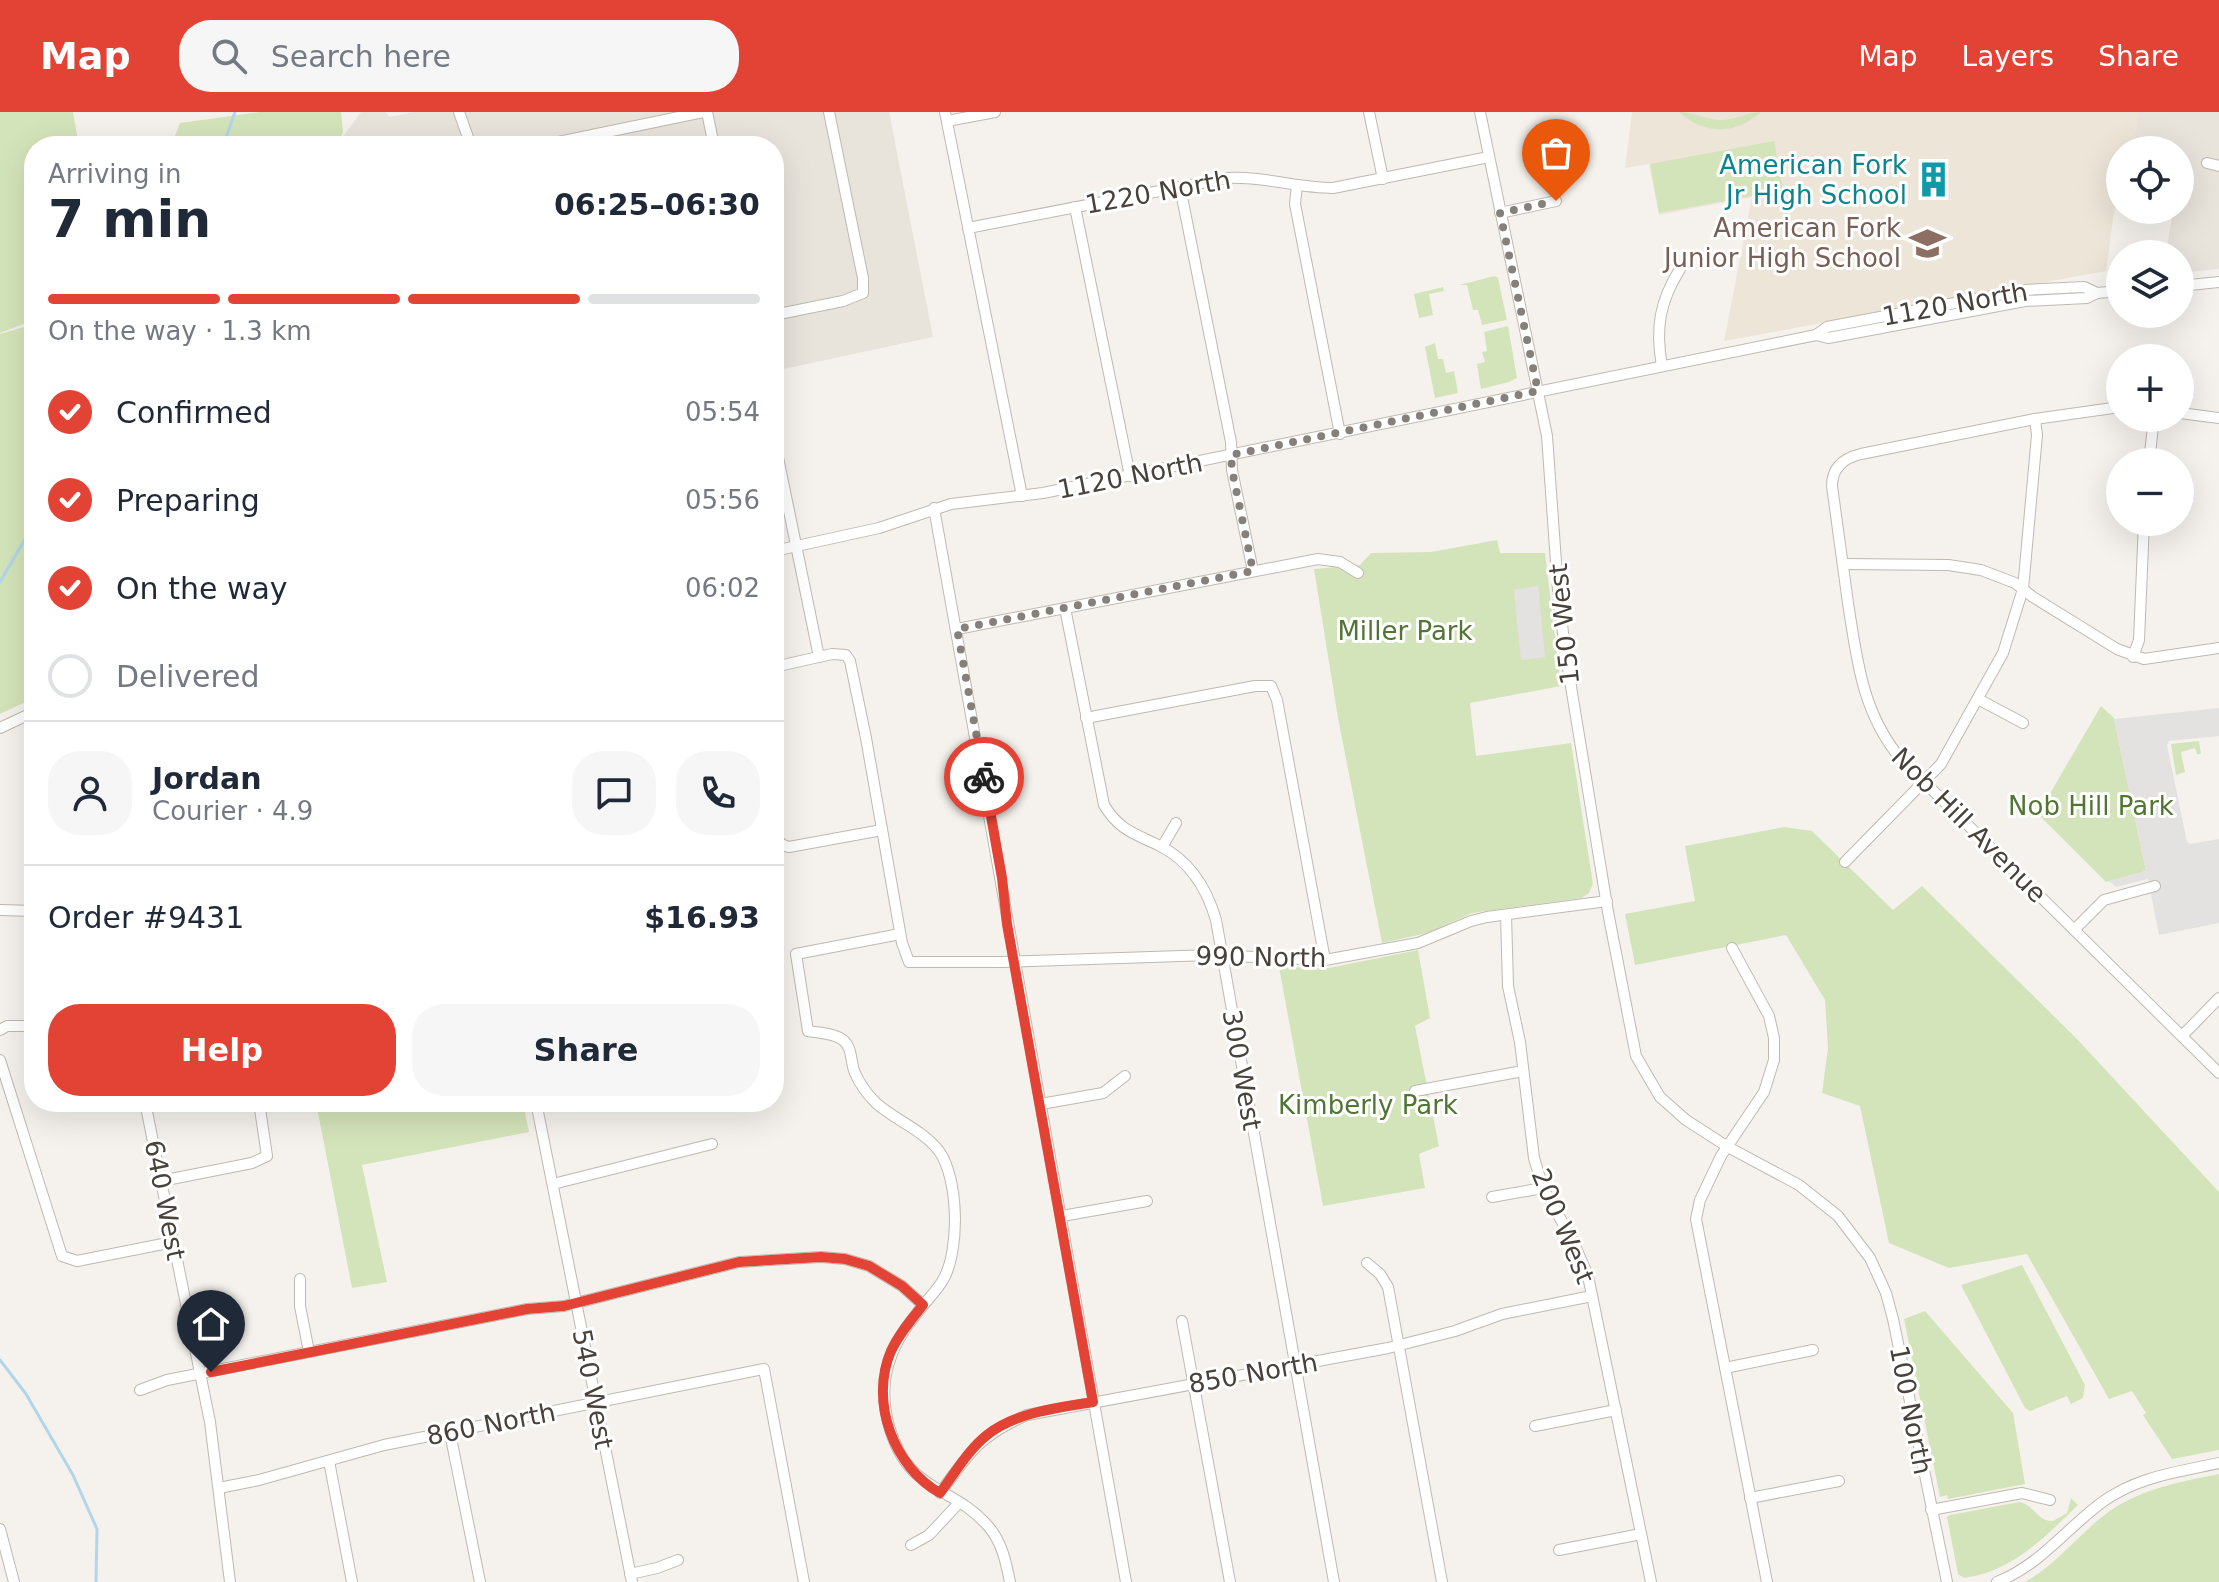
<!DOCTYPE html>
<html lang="en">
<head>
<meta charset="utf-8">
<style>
  body { margin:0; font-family:"DejaVu Sans",sans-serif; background:#f6f6f7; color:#1f2937; height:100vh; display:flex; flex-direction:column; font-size:30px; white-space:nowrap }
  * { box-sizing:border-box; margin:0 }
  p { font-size:26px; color:#747a83 }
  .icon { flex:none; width:44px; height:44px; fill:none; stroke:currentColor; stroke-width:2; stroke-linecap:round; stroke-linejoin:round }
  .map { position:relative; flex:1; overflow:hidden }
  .sheet { position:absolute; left:24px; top:24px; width:760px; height:976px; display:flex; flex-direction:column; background:#fff; border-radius:32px; box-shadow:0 8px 32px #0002 }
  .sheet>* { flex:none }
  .buttons { position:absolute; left:2106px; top:24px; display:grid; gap:16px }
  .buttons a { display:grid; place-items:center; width:88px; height:88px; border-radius:50%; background:#fff; box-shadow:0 8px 32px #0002; font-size:40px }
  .pin { position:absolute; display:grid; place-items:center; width:68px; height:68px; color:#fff; margin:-82px -34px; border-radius:50% 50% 50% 0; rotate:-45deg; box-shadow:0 0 8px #0007 }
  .pin .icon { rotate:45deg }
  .courier { position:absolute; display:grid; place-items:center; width:80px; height:80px; margin:-40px; border:6px solid #e34335; border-radius:50%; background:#fff; color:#222; box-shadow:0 2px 10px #0007 }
  .overview em { font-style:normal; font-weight:800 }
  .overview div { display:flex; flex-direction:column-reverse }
  .overview { display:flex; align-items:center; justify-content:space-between; height:136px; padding:0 24px }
  h1 { font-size:52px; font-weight:800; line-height:60px }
  .bar { display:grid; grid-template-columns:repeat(4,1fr); gap:12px 8px; align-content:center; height:96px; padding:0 24px }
  .bar i { height:10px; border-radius:6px; background:#e0e1e3 }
  .bar .current { background:#e34335 }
  .bar p { grid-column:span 4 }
  .line { display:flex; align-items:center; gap:20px; padding:0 24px; border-top:2px solid #e0e1e3 }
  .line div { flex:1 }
  .round { display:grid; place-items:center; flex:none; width:84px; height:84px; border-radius:32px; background:#f6f6f7 }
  ol { padding:0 24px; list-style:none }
  li { display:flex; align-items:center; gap:24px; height:88px }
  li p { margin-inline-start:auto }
  li .icon { padding:8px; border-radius:50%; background:#e34335; color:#fff; stroke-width:4 }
  li:last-child { color:#747a83 }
  li i { width:44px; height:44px; border:4px solid #e0e1e3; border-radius:50% }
  .button { display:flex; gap:16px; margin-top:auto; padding:16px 24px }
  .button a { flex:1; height:92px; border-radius:32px; background:#e34335; color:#fff; font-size:32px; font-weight:800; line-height:92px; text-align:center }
  .button a+a { background:#f6f6f7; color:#1f2937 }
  header { display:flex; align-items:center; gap:48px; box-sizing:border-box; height:112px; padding:0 40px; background:#e34335; color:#fff }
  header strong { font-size:38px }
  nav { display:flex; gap:44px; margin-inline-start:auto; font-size:28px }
  .search { width:560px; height:72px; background:#f6f6f7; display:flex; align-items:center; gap:20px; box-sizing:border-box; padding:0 28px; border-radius:32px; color:#747a83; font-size:30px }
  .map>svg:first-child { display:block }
  .residential { fill:#e8e3db }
  .education { fill:#ece5d8 }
  .green { fill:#d4e4ba }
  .parking { fill:#e4e2e0 }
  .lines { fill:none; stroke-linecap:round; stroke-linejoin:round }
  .stream { stroke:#b1d6ea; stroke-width:3 }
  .minor-casing { stroke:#bfb9b0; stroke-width:12 }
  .minor { stroke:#fff; stroke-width:10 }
  .done { stroke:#858079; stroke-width:8; stroke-dasharray:0 14.4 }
  .route { stroke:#e34335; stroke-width:10 }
  .labels { text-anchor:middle; stroke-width:6; stroke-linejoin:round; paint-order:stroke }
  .culture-label { font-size:26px; fill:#0d838f; stroke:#fff; text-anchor:end }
  .street-label { font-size:26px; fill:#49423b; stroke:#fff }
  .education-label { font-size:26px; fill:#785e54; stroke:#fff; text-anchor:end }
  .park-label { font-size:26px; fill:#517533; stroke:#fff }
</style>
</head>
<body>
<header>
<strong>Map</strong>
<div class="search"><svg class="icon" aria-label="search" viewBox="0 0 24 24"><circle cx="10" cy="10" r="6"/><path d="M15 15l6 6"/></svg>Search here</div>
<nav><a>Map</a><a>Layers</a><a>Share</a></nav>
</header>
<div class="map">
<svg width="2219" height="1470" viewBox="0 0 2219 1470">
  <rect width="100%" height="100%" fill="#f5f2ed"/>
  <g class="residential">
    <polygon points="361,0 385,0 390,5 414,0 889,0 933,225 774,259 774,34 336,34"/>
    <polygon points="2138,0 2219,0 2219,157 2180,161 2180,142 2166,142 2173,98 2180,98 2180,38 2133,38"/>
  </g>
  <polygon class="education" points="1632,0 2138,0 2133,38 2120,38 2120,93 2115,93 2106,159 1724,229 1752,85 1659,103 1649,52 1625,56"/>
  <g class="green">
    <polygon points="0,0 73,0 79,34 34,34 34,208 0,221"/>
    <polygon points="260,0 341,0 343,20 336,34 171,34 180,11"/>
    <path d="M 1679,0 C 1695,0 1708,9 1724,8 C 1737,7 1747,0 1761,0 C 1736,23 1704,23 1679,0 Z"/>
    <polygon points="1774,29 1783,78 1659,101 1650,52"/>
    <polygon points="1495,164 1498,166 1507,208 1482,213 1478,198 1473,198 1467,173 1459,173"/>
    <polygon points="1443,175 1444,179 1429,182 1433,203 1419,206 1414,182"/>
    <polygon points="34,212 34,586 0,602 0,222"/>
    <polygon points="1508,214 1517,266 1509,270 1481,277 1477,252 1485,250 1482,240 1487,239 1484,220"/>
    <polygon points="1435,231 1438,247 1443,247 1446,261 1454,259 1458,281 1435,286 1425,235"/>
    <polygon points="1497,428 1500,441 1545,441 1561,574 1470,591 1476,644 1571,631 1593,772 1589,781 1582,786 1472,801 1428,821 1382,831 1338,606 1314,457 1360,453 1371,441 1431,440"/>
    <polygon points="2101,594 2114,606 2146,759 2106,770 2038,702"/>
    <polygon points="2199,629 2201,642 2197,642 2195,636 2181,640 2185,660 2176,663 2171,632"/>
    <polygon points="1784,715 1812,719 1893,798 1922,774 2077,927 2219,1080 2219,1338 2172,1347 2143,1303 2146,1301 2132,1279 2109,1287 2027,1142 1949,1156 1889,1131 1860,994 1822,981 1828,936 1825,888 1786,823 1635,853 1625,802 1695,789 1685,734"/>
    <polygon points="1418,838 1430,906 1415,914 1439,1034 1419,1042 1425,1076 1323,1094 1279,855 1329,856"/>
    <polygon points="316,990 523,990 529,1020 362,1053 387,1170 352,1176"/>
    <polygon points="2022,1153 2085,1273 2083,1286 2071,1292 2067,1284 2030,1299 2025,1296 1961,1173"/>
    <polygon points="1925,1199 2013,1301 2025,1372 1948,1387 1947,1383 1940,1385 1904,1207"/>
    <path d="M 2219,1362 L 2219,1470 L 2025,1470 C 2057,1452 2078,1423 2107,1401 C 2140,1377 2179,1370 2219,1362 Z"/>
    <path d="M 2071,1386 L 2078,1393 C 2045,1425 2012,1460 1964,1466 L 1958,1462 L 1947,1405 L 1950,1403 L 2019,1390 C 2034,1392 2036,1409 2053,1409 L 2067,1401 Z"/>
  </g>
  <g class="parking">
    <polygon points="1538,474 1545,545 1521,548 1514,478"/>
    <polygon points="2219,596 2219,624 2169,629 2167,633 2187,730 2190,732 2219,727 2219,811 2159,823 2148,767 2116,775 2109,769 2146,759 2114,607"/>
  </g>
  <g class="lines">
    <g class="stream">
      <polyline points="223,34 235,0"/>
      <polyline points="0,470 34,412"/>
      <polyline points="0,1248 26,1282 73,1363 97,1417 96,1470"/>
    </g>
    <defs>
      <g id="minor">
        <polyline points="459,0 471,34"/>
        <polyline points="707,0 714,34"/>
        <polyline points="945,0 1022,384"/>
        <polyline points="1369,0 1383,67"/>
        <polyline points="1480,0 1547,324 1558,478 1565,538 1608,800 1636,944 1660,985 1686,1008 1728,1035 1799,1073 1838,1104 1870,1146 1886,1181 1893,1207 1947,1470"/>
        <polyline points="947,9 995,0"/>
        <polyline points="539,34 703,0"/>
        <polyline points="2207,51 2219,54"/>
        <polyline points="1297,73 1295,92 1340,322"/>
        <polyline points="1180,75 1231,330 1232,358 1253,459"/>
        <polyline points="1075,95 1130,364"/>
        <polyline points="1500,101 1556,89"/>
        <path d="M 968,116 L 1227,66 C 1264,64 1297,76 1333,76 L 1489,45"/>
        <polyline points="2180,174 2219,170"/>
        <polyline points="774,203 843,189 863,181 863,166 829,0"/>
        <polyline points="1816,223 1827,215 2024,178 2084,175 2097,181"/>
        <path d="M 1662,254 C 1655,216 1660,189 1680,157"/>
        <path d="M 2120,295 L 2035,307 L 1861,342 C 1844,346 1832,355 1832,374 C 1837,413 1843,452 1848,491 C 1857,548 1862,600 1900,646 L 2219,961"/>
        <polyline points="2180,301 2219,306"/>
        <polyline points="774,326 819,545"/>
        <polyline points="2149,350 2154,306"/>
        <polyline points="934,396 1126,1470"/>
        <polyline points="774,439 879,416 951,392 1043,381 1816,223 1828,226 2025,189 2087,186 2097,181 2120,179"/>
        <polyline points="1843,452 1948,453 1981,458 2015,471 2033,485 2117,537 2144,547 2219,536"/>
        <path d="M 1065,496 L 1104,693 C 1120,719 1134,721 1160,734 C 1190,749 1207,777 1216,808 L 1334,1470"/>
        <polyline points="957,517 1318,447 1340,450 1358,461"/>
        <polyline points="2133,545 2139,528 2144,410"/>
        <polyline points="774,555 832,542 846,543 850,549 866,626 902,831 909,850 1001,850 1211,843 1325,848 1418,831 1471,809 1487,805 1607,789"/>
        <polyline points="1978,587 2023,611"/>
        <polyline points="1086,606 1255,574 1271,574 1277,588 1325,848"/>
        <polyline points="0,616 34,600"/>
        <path d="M 774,716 C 776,727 779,733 789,735 L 882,718"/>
        <polyline points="1162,735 1176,711"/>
        <polyline points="1845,750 1941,652 2003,541 2023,477 2037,323 2035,307"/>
        <polyline points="0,798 34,799"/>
        <polyline points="1506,803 1508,874 1520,930 1534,1046 1543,1076 1573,1129 1588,1164 1651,1470"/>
        <polyline points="2074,818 2104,788 2155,774"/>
        <path d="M 900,822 L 796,842 L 808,919 C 819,921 834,921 843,928 C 853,936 850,950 855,961 C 860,973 867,982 876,991 C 895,1008 923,1018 939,1039 C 959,1067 960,1139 943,1168 C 936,1180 925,1190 917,1201 C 889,1235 877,1270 889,1314 C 908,1382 951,1372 988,1414 C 1002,1430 1006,1450 1010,1470"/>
        <polyline points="1732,836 1769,904 1774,926 1774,948 1764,980 1721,1044 1700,1088 1696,1107 1767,1470"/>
        <polyline points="0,918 7,914 34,914"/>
        <polyline points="2182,924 2219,886"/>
        <polyline points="0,948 62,1144 77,1149 173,1130"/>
        <polyline points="1415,979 1523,959"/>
        <polyline points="145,990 210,1310 230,1470"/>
        <polyline points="536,990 632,1470"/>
        <polyline points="1041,992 1103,981 1125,964"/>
        <polyline points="161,1069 252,1051 267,1044 259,990"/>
        <polyline points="553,1072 712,1032"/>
        <polyline points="1492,1085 1543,1076"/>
        <polyline points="1062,1104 1147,1089"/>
        <polyline points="1367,1151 1380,1162 1388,1175 1442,1470"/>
        <polyline points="300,1167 300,1194 309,1240"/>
        <polyline points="1182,1209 1230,1470"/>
        <polyline points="1725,1256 1813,1238"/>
        <polyline points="140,1278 167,1268 527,1197 564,1194 739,1150 821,1145 845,1147 869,1154 902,1174 923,1193"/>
        <polyline points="1535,1314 1616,1298"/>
        <polyline points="450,1321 480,1470"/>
        <polyline points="329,1349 352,1470"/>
        <polyline points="219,1376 259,1368 384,1333 764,1257 804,1470"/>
        <path d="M 940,1381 C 969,1341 980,1323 1027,1303 L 1388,1236 L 1455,1219 L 1502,1202 L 1592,1184"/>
        <polyline points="1750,1386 1839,1369"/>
        <polyline points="1931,1398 2022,1381 2050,1388"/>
        <polyline points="0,1417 14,1470"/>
        <polyline points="911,1433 929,1423 958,1392"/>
        <polyline points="1559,1438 1641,1422"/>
        <polyline points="630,1462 657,1456 678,1448"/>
        <path d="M 1997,1470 C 2040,1453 2065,1418 2101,1391 C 2136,1365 2177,1360 2219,1351"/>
      </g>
    </defs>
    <use href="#minor" class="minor-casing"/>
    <use href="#minor" class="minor"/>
  </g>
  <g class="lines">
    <polyline class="done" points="984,665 957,517 1253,459 1232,358 1231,343 1538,279 1500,101 1556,89"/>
    <path class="route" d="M 211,1260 L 527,1197 L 564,1194 L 739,1150 L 821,1145 L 845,1147 L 869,1154 L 902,1174 L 923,1193 C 911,1208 899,1222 891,1239 C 869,1290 894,1355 940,1381 C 955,1361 968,1338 987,1323 C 1016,1300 1058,1296 1093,1290 L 1007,812 L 1002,766 L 984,665"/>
  </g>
  <defs>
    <symbol id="building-bare" viewBox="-9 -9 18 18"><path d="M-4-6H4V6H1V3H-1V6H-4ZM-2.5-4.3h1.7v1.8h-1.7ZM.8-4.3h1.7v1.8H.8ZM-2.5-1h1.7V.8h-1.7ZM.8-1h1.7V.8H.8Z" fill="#0f9aa8" stroke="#fff" stroke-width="2.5" paint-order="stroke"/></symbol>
    <symbol id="school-bare" viewBox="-9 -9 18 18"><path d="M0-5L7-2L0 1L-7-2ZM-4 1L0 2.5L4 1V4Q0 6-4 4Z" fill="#8d6e63" stroke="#fff" stroke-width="2.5" paint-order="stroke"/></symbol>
  </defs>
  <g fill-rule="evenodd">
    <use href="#building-bare" x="1908" y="42" width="51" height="51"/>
    <use href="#school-bare" x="1902" y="106" width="51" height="51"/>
  </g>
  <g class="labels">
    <g class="culture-label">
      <text x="1907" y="62">American Fork<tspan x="1907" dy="30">Jr High School</tspan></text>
    </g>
    <g class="street-label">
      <text transform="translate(1158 80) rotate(-10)" y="9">1220 North</text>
      <text transform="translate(1955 192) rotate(-10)" y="9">1120 North</text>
      <text transform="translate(1130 364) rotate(-11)" y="9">1120 North</text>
      <text transform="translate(1564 512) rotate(-96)" y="9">150 West</text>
      <text transform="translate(1969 713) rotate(45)" y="9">Nob Hill Avenue</text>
      <text transform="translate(1261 845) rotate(1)" y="9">990 North</text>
      <text transform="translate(1242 958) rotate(80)" y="9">300 West</text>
      <text transform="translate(165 1088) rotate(79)" y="9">640 West</text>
      <text transform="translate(1563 1114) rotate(67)" y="9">200 West</text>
      <text transform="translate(1253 1261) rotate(-10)" y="9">850 North</text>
      <text transform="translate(593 1277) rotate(79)" y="9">540 West</text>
      <text transform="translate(1911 1298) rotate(79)" y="9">100 North</text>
      <text transform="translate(491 1312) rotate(-11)" y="9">860 North</text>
    </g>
    <g class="education-label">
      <text x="1901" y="125">American Fork<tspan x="1901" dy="30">Junior High School</tspan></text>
    </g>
    <g class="park-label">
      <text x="1405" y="528">Miller Park</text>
      <text x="2091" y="703">Nob Hill Park</text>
      <text x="1368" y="1002">Kimberly Park</text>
    </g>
  </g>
</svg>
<div class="buttons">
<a><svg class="icon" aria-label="locate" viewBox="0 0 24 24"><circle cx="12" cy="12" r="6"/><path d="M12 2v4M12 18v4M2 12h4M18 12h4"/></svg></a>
<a><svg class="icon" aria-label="layers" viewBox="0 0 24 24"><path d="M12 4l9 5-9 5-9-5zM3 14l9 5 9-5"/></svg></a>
<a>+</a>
<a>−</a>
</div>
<div class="pin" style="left:1556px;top:89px;background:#ea580c"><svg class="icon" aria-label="bag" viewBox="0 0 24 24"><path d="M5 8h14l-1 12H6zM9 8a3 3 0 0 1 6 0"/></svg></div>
<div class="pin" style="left:211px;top:1260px;background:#1f2937"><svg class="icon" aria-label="home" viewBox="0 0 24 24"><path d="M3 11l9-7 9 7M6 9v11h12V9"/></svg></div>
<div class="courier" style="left:984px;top:665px"><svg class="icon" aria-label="bike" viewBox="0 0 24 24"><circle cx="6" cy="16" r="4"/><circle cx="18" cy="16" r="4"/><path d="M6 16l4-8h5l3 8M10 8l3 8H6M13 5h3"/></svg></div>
<section class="sheet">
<div class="overview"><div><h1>7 min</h1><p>Arriving in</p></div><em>06:25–06:30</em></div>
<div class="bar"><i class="current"></i><i class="current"></i><i class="current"></i><i></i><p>On the way · 1.3 km</p></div>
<ol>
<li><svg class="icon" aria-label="check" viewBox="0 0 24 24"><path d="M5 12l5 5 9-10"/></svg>Confirmed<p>05:54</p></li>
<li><svg class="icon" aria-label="check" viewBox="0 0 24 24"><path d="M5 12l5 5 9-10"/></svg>Preparing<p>05:56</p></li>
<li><svg class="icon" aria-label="check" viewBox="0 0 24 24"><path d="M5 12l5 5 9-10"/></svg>On the way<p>06:02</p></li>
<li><i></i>Delivered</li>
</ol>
<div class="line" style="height:144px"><a class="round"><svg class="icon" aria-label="person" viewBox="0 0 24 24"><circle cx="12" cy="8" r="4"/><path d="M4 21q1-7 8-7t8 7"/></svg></a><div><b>Jordan</b><p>Courier · 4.9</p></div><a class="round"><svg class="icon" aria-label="chat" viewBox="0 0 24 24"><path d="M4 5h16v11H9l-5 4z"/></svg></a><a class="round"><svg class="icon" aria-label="phone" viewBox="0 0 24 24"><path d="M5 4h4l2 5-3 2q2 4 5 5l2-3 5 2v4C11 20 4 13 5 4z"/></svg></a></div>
<div class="line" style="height:104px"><div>Order #9431</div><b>$16.93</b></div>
<div class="button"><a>Help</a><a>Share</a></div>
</section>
</div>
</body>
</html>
